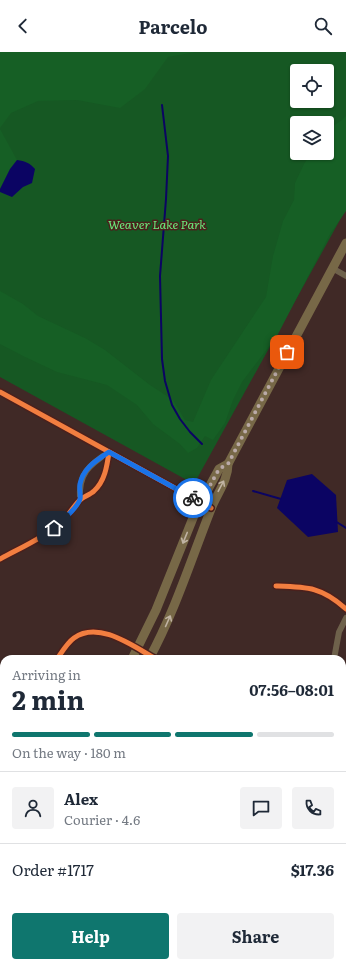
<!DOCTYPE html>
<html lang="en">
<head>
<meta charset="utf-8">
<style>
  body { margin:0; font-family:Literata,serif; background:#f2f2f3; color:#1f2937; height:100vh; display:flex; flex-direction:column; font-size:15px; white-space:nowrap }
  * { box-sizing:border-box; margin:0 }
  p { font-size:13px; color:#747a83 }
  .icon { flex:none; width:22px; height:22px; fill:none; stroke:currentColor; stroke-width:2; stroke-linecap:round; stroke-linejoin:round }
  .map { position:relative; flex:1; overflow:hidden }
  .drawer { position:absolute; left:0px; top:603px; width:346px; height:312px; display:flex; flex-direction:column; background:#fff; border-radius:12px 12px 0 0; box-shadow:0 1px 3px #0004 }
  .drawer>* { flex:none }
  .tools { position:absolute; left:290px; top:12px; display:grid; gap:8px }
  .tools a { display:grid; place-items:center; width:44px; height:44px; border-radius:4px; background:#fff; box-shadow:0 1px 3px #0004; font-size:20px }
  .pin { position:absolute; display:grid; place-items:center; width:34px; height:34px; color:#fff; margin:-17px; border-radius:8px; box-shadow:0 2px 6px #0006 }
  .courier { position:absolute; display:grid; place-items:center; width:40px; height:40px; margin:-20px; border:3px solid #1a73e8; border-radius:50%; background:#fff; color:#222; box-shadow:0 1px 5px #0007 }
  .head em { font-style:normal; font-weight:700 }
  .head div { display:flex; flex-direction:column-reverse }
  .head { display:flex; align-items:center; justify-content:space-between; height:68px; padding:0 12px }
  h1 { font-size:26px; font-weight:700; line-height:30px }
  .bar { display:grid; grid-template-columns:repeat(4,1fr); gap:6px 4px; align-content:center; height:48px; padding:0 12px }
  .bar i { height:5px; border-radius:3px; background:#e0e1e3 }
  .bar .current { background:#0f766e }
  .bar p { grid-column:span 4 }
  .line { display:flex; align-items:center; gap:10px; padding:0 12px; border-top:1px solid #e0e1e3 }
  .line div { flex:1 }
  .round { display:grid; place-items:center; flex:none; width:42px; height:42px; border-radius:4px; background:#f2f2f3 }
  .button { display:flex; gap:8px; margin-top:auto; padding:8px 12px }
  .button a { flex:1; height:46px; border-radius:4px; background:#0f766e; color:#fff; font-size:16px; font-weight:700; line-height:46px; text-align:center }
  .button a+a { background:#f2f2f3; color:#1f2937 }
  header { display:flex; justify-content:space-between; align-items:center; height:52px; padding:0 12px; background:#fff; font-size:18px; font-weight:700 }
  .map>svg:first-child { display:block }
  .green { fill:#165823; fill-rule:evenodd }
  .forest { fill:#165f25 }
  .water { fill:#0b0463 }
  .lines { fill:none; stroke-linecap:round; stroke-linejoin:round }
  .stream { stroke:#0b0463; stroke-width:2 }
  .minor { stroke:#6e614b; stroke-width:6 }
  .secondary { stroke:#776847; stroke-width:9 }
  .cycleway-casing { stroke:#4b201c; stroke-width:8 }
  .cycleway { stroke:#f27e40; stroke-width:5 }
  .oneway { stroke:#c0b3a3 }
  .done { stroke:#baaaa8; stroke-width:4; stroke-dasharray:0 7.2 }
  .route { stroke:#1a73e8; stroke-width:5 }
  .labels { text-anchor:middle; stroke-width:3; stroke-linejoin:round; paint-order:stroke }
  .park-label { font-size:12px; font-style:italic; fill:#6aee7e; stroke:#4b201c }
</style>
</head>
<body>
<header><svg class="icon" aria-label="back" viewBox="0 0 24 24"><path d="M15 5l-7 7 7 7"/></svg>Parcelo<svg class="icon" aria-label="search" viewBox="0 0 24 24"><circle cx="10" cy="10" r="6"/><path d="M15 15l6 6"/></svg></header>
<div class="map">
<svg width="346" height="915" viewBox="0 0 346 915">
  <rect width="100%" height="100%" fill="#402926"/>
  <g class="green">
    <path d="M 0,0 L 346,0 L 346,157 L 194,432 L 0,325 ZM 297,19 L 327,19 L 327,49 L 297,49 ZM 297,71 L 327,71 L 327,101 L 297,101 Z"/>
    <polygon points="346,678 346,747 342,747 342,681"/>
    <polygon points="342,806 346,807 346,915 97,915 100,911 342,911"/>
  </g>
  <g class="forest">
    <polygon points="0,0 196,0 168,5 145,37 120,56 77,48 38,49 11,61 0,76"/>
    <polygon points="346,64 346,159 330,182 277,284 242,330 233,348 225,371 213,388 205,384 197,396 188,401 180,392 153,372 137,353 107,333 57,320 23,304 0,292 0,239 23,252 38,264 85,286 105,298 150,333 173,348 185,368 193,370 211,328 266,245 273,204 283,169 294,148 295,131 304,112 311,101 327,101 327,78 342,68"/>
    <polygon points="0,77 17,108 10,117 0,137"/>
    <polygon points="15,911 100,911 97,915 0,915"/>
  </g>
  <g class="water">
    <path d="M 17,108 C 25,109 30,111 35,117 L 32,131 L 23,135 L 12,145 L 0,140 L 0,137 L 10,117 Z"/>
    <polygon points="312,422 336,443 338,480 308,485 277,456 287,428"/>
  </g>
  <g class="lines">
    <g class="stream">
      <polyline points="162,53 168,104 166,147 160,224 162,307 165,329 172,353 180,367 190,380 202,392"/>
      <polyline points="253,439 281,447"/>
      <polyline points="335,469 346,476"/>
    </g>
    <g class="minor">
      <polyline points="332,216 346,224"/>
      <polyline points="0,340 211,456"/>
      <path d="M 80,448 C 78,422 89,413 109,400"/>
      <path d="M 0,507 C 22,495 48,484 65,466 C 70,461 74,454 79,449 C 82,445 90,443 94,439 C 105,429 107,414 109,400"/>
      <path d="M 276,534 C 308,535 322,535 346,557"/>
      <path d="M 57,607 C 62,600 67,591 74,586 C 99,568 134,595 156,607"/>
      <polyline points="334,607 339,580 346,566"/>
      <polyline points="0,641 4,639"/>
      <polyline points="0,746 4,746"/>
    </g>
    <g class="secondary">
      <polyline points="132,607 156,558 195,461 219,417 228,412"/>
      <path d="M 149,607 C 175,559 191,508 211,457 C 217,441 228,429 228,412 L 346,191"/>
      <polyline points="0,816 4,810"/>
      <polyline points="0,845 4,839"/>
    </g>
    <defs>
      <g id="cycleway">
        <polyline points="0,340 211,456"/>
        <path d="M 0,507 C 22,495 48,484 65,466 C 70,461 74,454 79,449 C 82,445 90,443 94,439 C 105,429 107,414 109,400"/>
        <path d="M 276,534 C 308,535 322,535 346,557"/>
        <path d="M 57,607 C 62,600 67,591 74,586 C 99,568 134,595 156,607"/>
      </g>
    </defs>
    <use href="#cycleway" class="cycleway-casing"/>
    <use href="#cycleway" class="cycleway"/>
  </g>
  <defs><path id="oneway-shaft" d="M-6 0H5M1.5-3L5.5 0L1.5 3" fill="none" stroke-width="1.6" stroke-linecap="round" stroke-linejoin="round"/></defs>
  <g class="oneway">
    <use href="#oneway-shaft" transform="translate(221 434) rotate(-62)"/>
    <use href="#oneway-shaft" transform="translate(185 486) rotate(112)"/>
    <use href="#oneway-shaft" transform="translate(168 569) rotate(-66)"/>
  </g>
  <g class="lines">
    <polyline class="done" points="193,446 201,450 219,417 228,412 287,300"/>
    <path class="route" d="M 54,476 C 61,470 78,455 80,447 C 81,443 79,437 80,432 C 83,416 97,408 109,400 L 193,446"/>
  </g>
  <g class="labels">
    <g class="park-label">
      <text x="157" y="177">Weaver Lake Park</text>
    </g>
  </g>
</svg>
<div class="tools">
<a><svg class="icon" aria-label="locate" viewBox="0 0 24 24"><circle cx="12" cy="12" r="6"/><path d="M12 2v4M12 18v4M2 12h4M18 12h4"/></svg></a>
<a><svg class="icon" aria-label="layers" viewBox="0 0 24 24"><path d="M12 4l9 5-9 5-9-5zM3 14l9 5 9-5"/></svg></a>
</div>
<div class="pin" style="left:287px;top:300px;background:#ea580c"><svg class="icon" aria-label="bag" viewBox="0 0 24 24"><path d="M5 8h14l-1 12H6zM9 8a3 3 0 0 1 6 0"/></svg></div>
<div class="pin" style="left:54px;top:476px;background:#1f2937"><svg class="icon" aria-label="home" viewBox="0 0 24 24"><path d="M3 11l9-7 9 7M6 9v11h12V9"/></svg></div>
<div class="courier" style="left:193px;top:446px"><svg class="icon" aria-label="bike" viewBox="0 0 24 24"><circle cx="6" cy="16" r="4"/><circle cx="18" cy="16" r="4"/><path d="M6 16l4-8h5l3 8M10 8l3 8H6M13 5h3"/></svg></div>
<section class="drawer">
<div class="head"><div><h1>2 min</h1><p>Arriving in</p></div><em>07:56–08:01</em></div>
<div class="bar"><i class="current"></i><i class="current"></i><i class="current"></i><i></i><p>On the way · 180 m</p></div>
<div class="line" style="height:72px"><a class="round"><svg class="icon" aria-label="person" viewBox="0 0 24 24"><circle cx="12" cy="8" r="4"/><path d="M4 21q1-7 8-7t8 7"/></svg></a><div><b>Alex</b><p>Courier · 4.6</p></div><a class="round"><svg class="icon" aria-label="chat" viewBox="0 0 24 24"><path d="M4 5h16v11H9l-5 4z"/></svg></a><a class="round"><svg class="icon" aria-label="phone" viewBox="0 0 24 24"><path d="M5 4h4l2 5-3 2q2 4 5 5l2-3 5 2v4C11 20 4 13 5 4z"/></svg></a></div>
<div class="line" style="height:52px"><div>Order #1717</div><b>$17.36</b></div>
<div class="button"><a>Help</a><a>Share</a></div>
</section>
</div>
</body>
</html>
